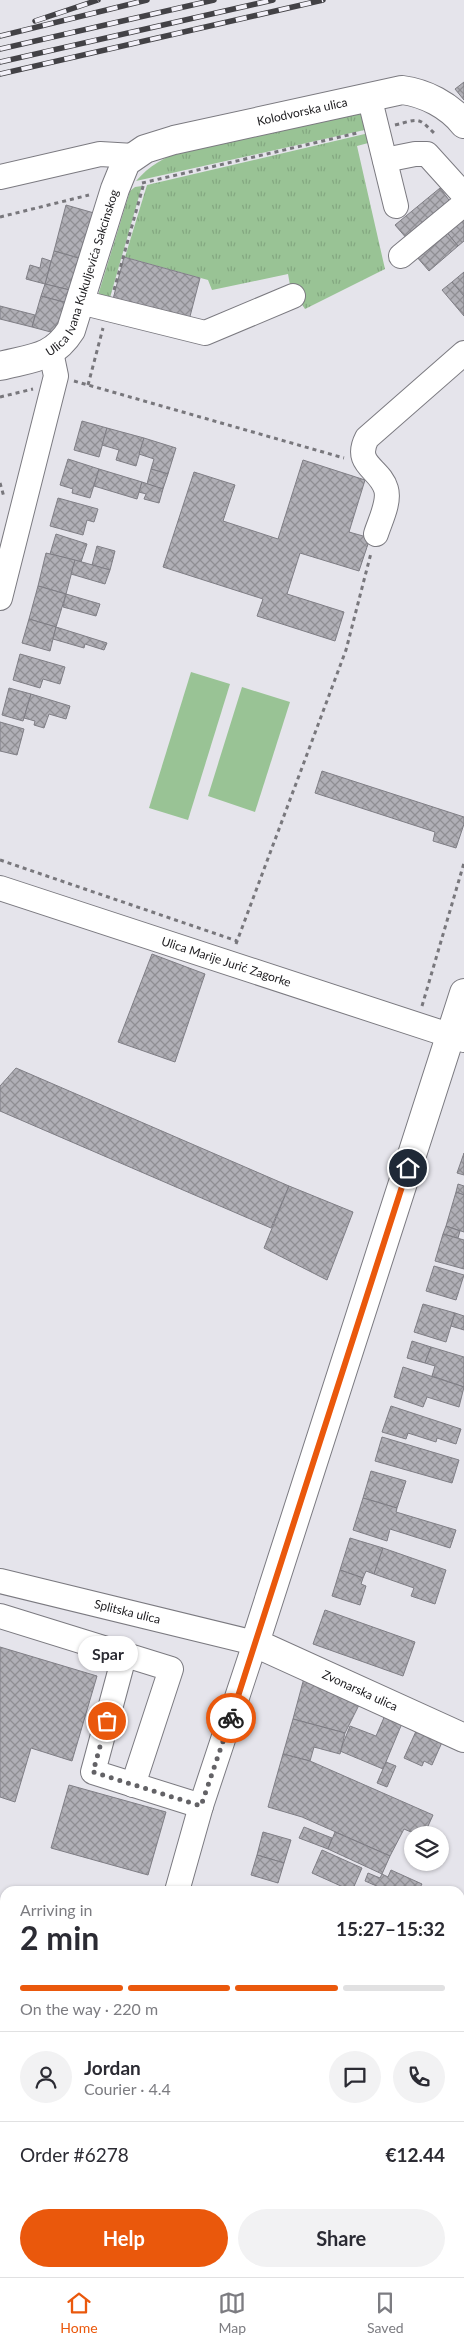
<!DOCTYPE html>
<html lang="en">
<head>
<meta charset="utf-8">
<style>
  body { margin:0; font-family:Lato,sans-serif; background:#f2f2f3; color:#2b2b33; height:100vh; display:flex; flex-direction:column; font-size:19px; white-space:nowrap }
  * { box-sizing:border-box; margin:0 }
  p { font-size:16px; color:#7c7c81 }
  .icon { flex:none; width:28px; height:28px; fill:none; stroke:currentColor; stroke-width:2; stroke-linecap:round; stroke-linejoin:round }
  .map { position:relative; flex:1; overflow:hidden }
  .side { position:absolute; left:0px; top:1886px; width:465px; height:391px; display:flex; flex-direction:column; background:#fff; border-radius:15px 15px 0 0; box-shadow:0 1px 4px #0004 }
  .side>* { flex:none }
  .controls { position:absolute; left:404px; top:1826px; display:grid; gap:10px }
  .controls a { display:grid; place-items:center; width:45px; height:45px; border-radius:50%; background:#fff; box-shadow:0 1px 4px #0004; font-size:25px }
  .pin { position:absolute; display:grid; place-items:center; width:42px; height:42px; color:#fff; margin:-21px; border:2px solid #fff; border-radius:50%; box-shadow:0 1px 5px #0007 }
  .courier { position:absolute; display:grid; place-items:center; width:50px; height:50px; margin:-25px; border:4px solid #ea580c; border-radius:50%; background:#fff; color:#222; box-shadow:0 1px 6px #0007 }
  .bubble { position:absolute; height:35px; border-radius:18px; background:#fff; box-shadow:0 1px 4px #0004; font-size:16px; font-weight:700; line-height:35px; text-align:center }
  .headline em { font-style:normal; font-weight:700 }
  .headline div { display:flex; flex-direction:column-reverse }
  .headline { display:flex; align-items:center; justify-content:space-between; height:85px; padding:0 20px }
  h1 { font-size:32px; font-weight:700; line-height:38px }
  .bar { display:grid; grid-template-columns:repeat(4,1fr); gap:8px 5px; align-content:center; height:60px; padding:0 20px }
  .bar i { height:6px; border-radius:4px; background:#e1e1e2 }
  .bar .active { background:#ea580c }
  .bar p { grid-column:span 4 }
  .line { display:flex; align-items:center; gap:12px; padding:0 20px; border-top:1px solid #e1e1e2 }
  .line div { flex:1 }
  .round { display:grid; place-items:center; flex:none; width:52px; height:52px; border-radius:26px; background:#f2f2f3 }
  .cta { display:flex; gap:10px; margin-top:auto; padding:10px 20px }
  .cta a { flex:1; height:58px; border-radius:30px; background:#ea580c; color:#fff; font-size:20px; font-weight:700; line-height:58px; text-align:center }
  .cta a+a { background:#f2f2f3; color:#2b2b33 }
  .menu { display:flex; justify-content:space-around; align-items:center; height:70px; border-top:1px solid #e1e1e2; background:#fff; font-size:14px; color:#7c7c81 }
  .menu a { display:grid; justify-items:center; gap:2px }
  .menu .active { color:#ea580c }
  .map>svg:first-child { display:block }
  .grass { fill:url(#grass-tufts) }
  .park { fill:#99c395 }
  .building { fill:url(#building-cross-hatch); stroke:#7f7e85 }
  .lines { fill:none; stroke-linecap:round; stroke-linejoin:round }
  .minor-casing { stroke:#7b7a80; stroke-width:26 }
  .major-casing { stroke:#7b7a80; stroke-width:30 }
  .path { stroke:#78777c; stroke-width:3; stroke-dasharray:4 4; stroke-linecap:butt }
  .minor { stroke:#fff; stroke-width:24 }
  .major { stroke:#fff; stroke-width:28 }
  .rail-casing { stroke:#434246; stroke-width:5.5 }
  .rail { stroke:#f3f1f9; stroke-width:4; stroke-dasharray:11; stroke-linecap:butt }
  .done { stroke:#636266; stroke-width:5; stroke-dasharray:0 9 }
  .route { stroke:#ea580c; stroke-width:6 }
  .labels { text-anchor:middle; stroke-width:5; stroke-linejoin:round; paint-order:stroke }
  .street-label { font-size:12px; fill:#1d1c1f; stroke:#f3f1f9 }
</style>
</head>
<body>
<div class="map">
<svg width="464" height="2277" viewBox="0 0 464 2277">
  <defs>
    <pattern id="grass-tufts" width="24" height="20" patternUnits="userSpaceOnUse" patternTransform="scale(1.25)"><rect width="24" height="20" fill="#99c395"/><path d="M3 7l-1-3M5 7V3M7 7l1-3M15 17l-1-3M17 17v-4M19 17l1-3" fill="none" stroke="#83a780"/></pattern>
    <pattern id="building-cross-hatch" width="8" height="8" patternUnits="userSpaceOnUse" patternTransform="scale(1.25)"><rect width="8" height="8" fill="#b0afb6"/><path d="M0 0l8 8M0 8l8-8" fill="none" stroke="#8f8e93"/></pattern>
  </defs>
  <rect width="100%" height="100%" fill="#e5e4eb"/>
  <g class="grass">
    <path d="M 362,111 L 369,129 L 136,181 C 149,166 164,157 183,151 Z"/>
    <polygon points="369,133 372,142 357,146 385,269 305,309 290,285 288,274 212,290 208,280 125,257 147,185"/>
    <polygon points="142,186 109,301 99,296 99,292 130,191 135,187"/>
  </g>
  <g class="park">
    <polygon points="191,672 230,684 188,820 149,808"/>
    <polygon points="242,687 290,702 255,812 208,796"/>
  </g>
  <g class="building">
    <polygon points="464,82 464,100 455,89"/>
    <polygon points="440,188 452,204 408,240 395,225"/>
    <polygon points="66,205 94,213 82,259 54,251"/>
    <polygon points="464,214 464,241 458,246 445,230"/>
    <polygon points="445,230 458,246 429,271 416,256"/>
    <polygon points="54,251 82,259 74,291 45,284"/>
    <polygon points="124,257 200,278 188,324 112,303"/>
    <polygon points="42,258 51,261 45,284 26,279 30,265 40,268"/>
    <polygon points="464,272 464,296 452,282"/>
    <polygon points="452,282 464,296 464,316 442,290"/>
    <polygon points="45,284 74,291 71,304 41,296"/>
    <polygon points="41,296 71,304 62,335 32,327"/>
    <polygon points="0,306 35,315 32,327 0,319"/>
    <polygon points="82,421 107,428 99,457 74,450"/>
    <polygon points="107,428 144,438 136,466 116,460 119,450 102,445"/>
    <polygon points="144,438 176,448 168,474 151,469 154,459 139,454"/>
    <polygon points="68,459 99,469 90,498 72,493 73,489 60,485"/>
    <polygon points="303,460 365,480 349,532 370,538 359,571 300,553 287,594 344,612 335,641 257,616 263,599 163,567 194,472 235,485 223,521 278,539"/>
    <polygon points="99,469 142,482 137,499 94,486"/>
    <polygon points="151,469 168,474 163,489 147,484"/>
    <polygon points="142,482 163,489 159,503 144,499 146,494 139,492"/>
    <polygon points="58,498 98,509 94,522 87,520 83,535 50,526"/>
    <polygon points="56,534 87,544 81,562 50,554"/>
    <polygon points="97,546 115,551 110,570 92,565"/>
    <polygon points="46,553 75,560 66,594 38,586"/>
    <polygon points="75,560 110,570 105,584 71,574"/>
    <polygon points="38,586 66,594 56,627 29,619"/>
    <polygon points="66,594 100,604 96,616 63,607"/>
    <polygon points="29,619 56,627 50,651 22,643"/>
    <polygon points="56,627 107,643 104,650 85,644 84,648 53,639"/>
    <polygon points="20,654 65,667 60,684 43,679 40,688 13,680"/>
    <polygon points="9,688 31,694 23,721 2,715"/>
    <polygon points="31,694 70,706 66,719 49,714 44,728 34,725 35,721 24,718"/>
    <polygon points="0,722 24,729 17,755 0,751"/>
    <polygon points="322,771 464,817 464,824 456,848 433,841 435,832 315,793"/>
    <polygon points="152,954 205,974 175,1062 118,1042"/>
    <polygon points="16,1068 289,1186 271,1228 0,1111 0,1086"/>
    <polygon points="464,1153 464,1175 457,1173"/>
    <polygon points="458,1184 464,1186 464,1195 456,1192"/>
    <polygon points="289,1186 353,1212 327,1280 264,1248"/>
    <polygon points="456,1192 464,1195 464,1232 446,1226"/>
    <polygon points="446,1226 460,1231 458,1238 443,1234"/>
    <polygon points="443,1234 464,1240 464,1269 435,1261"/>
    <polygon points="434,1266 464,1275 456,1300 426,1291"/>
    <polygon points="423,1304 455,1313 446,1342 414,1332"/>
    <polygon points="455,1313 464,1316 464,1330 451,1326"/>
    <polygon points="412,1341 431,1347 425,1363 407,1358"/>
    <polygon points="431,1347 464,1357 464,1387 432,1376 435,1366 425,1363"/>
    <polygon points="403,1367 464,1387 459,1407 427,1397 423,1407 394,1397"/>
    <polygon points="391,1406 461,1429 456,1444 437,1438 436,1442 408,1433 406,1439 382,1432"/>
    <polygon points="382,1437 459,1460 452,1483 375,1461"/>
    <polygon points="371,1471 406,1481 397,1508 363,1498"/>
    <polygon points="363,1498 397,1508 396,1512 456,1530 450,1548 390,1529 387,1541 353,1530"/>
    <polygon points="350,1538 383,1548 374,1574 366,1571 363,1578 340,1570"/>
    <polygon points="383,1548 446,1570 435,1604 411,1596 414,1588 374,1574"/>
    <polygon points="340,1570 363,1578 361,1584 366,1586 360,1605 332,1596"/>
    <polygon points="325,1610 415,1642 403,1676 313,1644"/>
    <polygon points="0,1647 97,1676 72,1761 31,1748 15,1802 0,1797"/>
    <polygon points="304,1678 361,1701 345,1733 293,1719"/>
    <polygon points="386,1713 403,1721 383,1769 340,1751 350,1726 376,1736"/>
    <polygon points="293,1719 345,1733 340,1754 314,1747 310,1761 283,1754"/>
    <polygon points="417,1729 443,1740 432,1765 424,1761 422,1766 404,1758"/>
    <polygon points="283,1754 310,1761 433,1815 424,1835 418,1835 404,1829 390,1856 302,1817 268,1807"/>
    <polygon points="386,1762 396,1766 387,1787 377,1783"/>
    <polygon points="69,1785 166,1812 148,1875 51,1848"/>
    <polygon points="304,1827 332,1838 328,1849 299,1838"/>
    <polygon points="263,1832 291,1840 284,1863 257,1855"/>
    <polygon points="335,1832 390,1856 382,1874 328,1849"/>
    <polygon points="322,1850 362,1868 352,1891 312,1873"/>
    <polygon points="257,1855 284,1863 278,1883 251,1875"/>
    <polygon points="391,1870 422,1884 418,1891 410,1891 400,1887 398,1891 388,1891 365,1881 368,1873 380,1878 382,1874 388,1877"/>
    <polygon points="0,2226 5,2227 5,2248 0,2246"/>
    <polygon points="9,2272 31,2272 30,2277 12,2277 8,2276"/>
  </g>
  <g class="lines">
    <defs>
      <g id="minor">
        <polyline points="369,96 396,206"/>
        <polyline points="385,160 415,154 427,154 464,195"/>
        <polyline points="0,177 100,154 134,156"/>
        <polyline points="401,256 464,204"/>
        <polyline points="80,302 205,333 293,296"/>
        <path d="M 376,534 C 380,521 390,502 386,489 C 380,468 353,465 367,438 L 464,353"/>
        <polyline points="0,598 56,376 51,352"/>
        <path id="s1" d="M 0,888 L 464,1040"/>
        <path id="s2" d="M 0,1581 L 255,1643 L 201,1806 L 177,1891"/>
        <polyline points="0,1616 171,1669 133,1785"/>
        <polyline points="125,1653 93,1772 201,1806"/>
        <polyline points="0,2203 5,2205"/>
        <polyline points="263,2272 282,2277"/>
        <polyline points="64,2277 65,2272"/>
      </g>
      <g id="major">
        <path id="s3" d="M 0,366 C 31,358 53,359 71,330 L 115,189 L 126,162 L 145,149 L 174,140 L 402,90 C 425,93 449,105 464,124"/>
        <path id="s4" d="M 464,993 L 255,1643 L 464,1738"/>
      </g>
    </defs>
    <use href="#minor" class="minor-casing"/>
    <use href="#major" class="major-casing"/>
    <g class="path">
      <path d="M 395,125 C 419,119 417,116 435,134"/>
      <polyline points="142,183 357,133"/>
      <polyline points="0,217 89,195"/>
      <polyline points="114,290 144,183"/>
      <polyline points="74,381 344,458"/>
      <polyline points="88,385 103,328"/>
      <polyline points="0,397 33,389"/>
      <polyline points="0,483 4,497"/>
      <polyline points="0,860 237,941"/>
      <polyline points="236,944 346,650 371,553"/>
      <polyline points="422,1006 464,863"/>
    </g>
    <use href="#minor" class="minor"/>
    <use href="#major" class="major"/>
    <defs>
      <g id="rail">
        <polyline points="35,21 98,0"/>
        <polyline points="0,36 147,0"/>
        <polyline points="0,49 214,0"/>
        <polyline points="0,62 273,0"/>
        <polyline points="0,74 323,0"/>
      </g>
    </defs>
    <use href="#rail" class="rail-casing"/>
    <use href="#rail" class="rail"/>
  </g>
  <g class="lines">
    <polyline class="done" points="107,1721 93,1772 201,1806 231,1718"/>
    <polyline class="route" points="231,1718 408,1168"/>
  </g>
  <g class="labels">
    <g class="street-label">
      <text dy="4" stroke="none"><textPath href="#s3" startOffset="444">Kolodvorska ulica</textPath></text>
      <text dy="4" stroke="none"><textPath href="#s3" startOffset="139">Ulica Ivana Kukuljevića Sakcinskog</textPath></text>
      <text dy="4" stroke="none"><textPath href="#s1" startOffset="238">Ulica Marije Jurić Zagorke</textPath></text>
      <text dy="4" stroke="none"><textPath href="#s2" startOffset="131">Splitska ulica</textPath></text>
      <text dy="4" stroke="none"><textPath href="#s4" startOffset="798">Zvonarska ulica</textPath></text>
    </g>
  </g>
</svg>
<div class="controls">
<a><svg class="icon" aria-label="layers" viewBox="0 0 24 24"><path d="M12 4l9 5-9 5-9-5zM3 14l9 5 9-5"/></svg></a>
</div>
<div class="pin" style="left:107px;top:1721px;background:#ea580c"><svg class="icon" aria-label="bag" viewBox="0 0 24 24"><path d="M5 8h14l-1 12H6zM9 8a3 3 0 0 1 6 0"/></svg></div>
<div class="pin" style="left:408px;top:1168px;background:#1f2937"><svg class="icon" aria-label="home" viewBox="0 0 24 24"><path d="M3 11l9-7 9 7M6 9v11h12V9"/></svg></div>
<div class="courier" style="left:231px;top:1718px"><svg class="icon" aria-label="bike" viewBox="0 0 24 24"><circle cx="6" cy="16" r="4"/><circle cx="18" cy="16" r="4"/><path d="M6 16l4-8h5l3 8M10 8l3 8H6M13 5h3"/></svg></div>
<div class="bubble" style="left:78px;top:1636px;width:60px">Spar</div>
<section class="side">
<div class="headline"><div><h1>2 min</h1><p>Arriving in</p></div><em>15:27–15:32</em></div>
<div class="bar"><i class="active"></i><i class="active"></i><i class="active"></i><i></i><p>On the way · 220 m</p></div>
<div class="line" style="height:90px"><a class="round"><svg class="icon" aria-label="person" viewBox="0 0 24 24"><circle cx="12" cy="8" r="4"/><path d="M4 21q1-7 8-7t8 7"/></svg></a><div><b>Jordan</b><p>Courier · 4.4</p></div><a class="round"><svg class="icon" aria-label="chat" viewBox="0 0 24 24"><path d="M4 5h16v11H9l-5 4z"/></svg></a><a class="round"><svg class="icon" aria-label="phone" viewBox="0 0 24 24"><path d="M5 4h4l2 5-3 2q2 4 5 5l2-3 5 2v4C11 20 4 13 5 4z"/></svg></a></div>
<div class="line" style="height:65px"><div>Order #6278</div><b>€12.44</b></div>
<div class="cta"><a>Help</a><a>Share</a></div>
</section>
</div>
<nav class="menu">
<a class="active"><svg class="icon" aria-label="home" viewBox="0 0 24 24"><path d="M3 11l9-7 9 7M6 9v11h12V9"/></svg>Home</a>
<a><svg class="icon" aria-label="map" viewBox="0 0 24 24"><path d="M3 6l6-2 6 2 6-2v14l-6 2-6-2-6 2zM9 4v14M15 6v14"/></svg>Map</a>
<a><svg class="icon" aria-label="saved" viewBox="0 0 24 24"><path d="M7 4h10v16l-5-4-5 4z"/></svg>Saved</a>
</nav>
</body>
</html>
